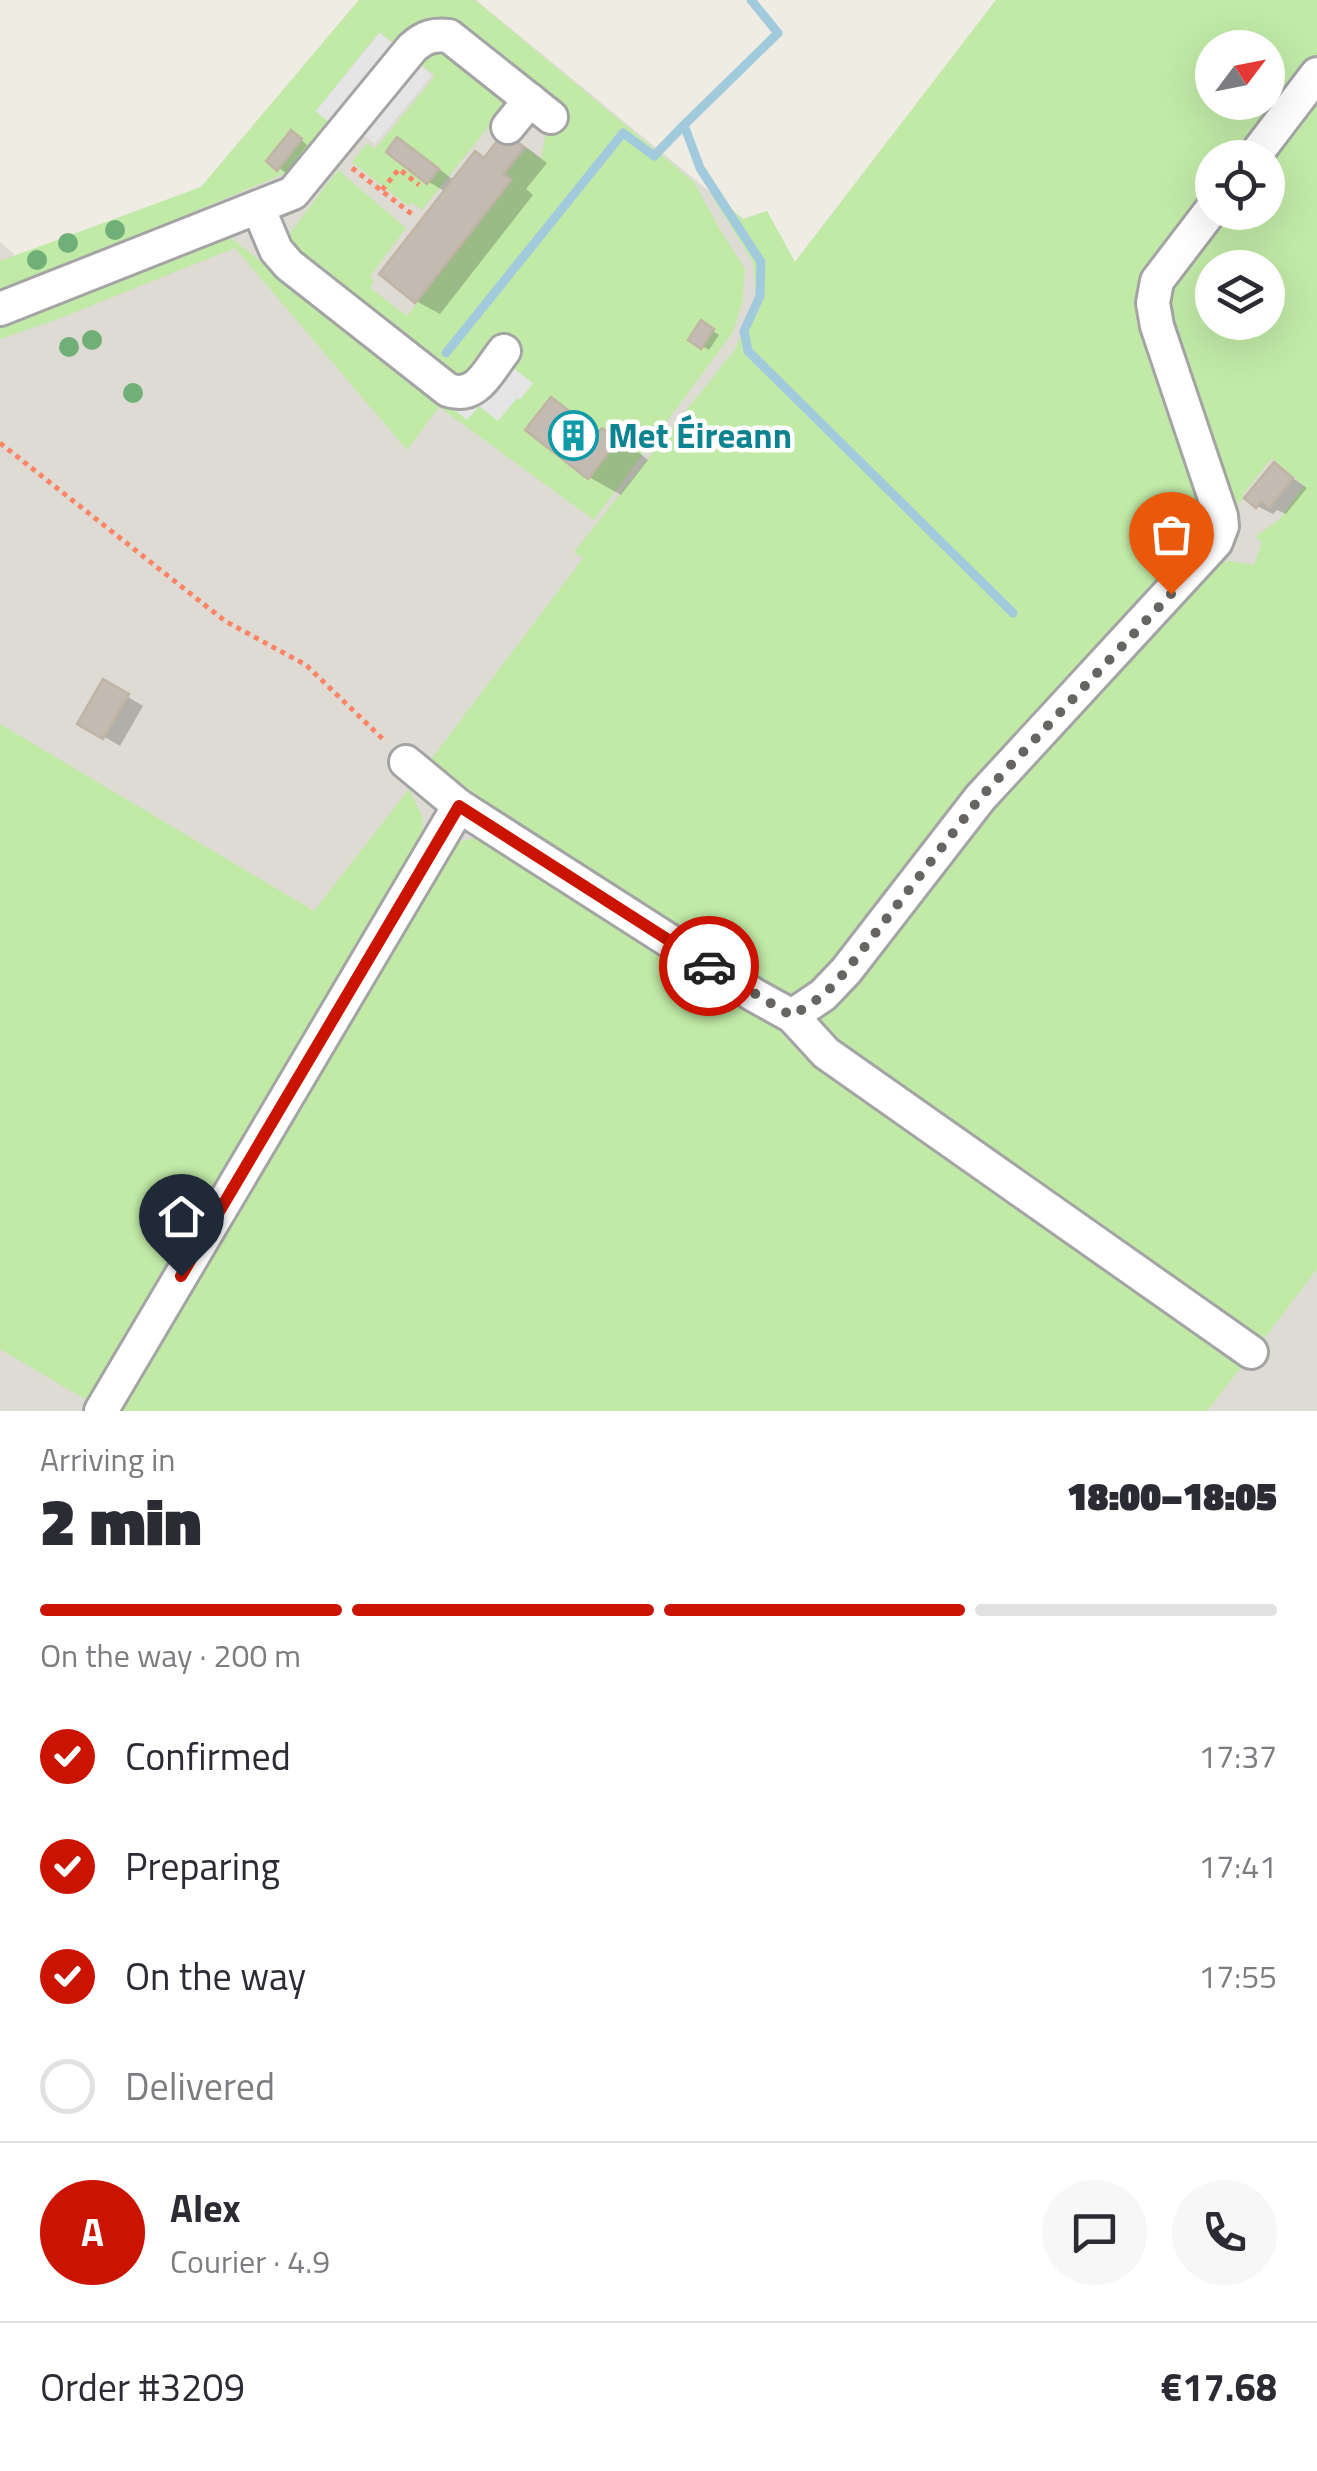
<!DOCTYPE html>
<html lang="en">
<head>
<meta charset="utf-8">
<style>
  body { margin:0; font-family:"Titillium Web",sans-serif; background:#f7f7f7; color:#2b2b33; height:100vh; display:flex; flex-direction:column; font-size:38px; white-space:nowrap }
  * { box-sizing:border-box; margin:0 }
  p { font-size:32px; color:#7c7c81 }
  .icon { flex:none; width:55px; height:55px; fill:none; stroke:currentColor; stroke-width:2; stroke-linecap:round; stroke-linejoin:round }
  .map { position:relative; height:1411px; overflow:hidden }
  .drawer { display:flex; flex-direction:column; background:#fff; flex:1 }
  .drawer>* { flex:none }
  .needle { width:65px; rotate:58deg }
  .buttons { position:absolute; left:1195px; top:30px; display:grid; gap:20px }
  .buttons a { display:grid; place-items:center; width:90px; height:90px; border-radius:50%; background:#fff; box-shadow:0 10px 40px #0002; font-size:50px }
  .pin { position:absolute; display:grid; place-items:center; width:85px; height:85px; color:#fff; margin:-102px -42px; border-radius:50% 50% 50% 0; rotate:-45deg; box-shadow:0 0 10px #0007 }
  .pin .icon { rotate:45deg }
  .courier { position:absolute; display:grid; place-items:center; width:100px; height:100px; margin:-50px; border:8px solid #ca1400; border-radius:50%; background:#fff; color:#222; box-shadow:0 2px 12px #0007 }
  .head em { font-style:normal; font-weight:800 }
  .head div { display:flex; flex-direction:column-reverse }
  .head { display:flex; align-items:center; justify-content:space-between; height:170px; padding:0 40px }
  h1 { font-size:65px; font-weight:800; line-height:75px }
  .bar { display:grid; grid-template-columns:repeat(4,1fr); gap:15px 10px; align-content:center; height:120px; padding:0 40px }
  .bar i { height:12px; border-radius:8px; background:#e1e1e2 }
  .bar .current { background:#ca1400 }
  .bar p { grid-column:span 4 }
  .line { display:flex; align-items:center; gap:25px; padding:0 40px; border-top:2px solid #e1e1e2 }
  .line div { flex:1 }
  .round { display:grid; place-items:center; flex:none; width:105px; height:105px; border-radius:52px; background:#f7f7f7 }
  ol { padding:0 40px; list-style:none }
  li { display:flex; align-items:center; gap:30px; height:110px }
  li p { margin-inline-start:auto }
  li .icon { padding:10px; border-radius:50%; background:#ca1400; color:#fff; stroke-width:4 }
  li:last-child { color:#7c7c81 }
  li i { width:55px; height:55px; border:5px solid #e1e1e2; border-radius:50% }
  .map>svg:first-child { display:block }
  .airport { fill:#dddbd4; fill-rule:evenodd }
  .grass { fill:#c1eaa7; fill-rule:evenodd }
  .parking { fill:#e5e5e5 }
  .shadow { fill:#0003 }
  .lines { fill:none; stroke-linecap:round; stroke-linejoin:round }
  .stream { stroke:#a2cadd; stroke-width:9 }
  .building { fill:#c3bbb2; stroke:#c0b4a5; stroke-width:2.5 }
  .minor-casing { stroke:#a4a4a4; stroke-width:38 }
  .path { stroke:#fd8466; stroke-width:5; stroke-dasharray:5 5; stroke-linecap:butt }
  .minor { stroke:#fff; stroke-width:32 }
  .tree { fill:#70af77 }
  .done { stroke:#666562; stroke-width:10; stroke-dasharray:0 18 }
  .route { stroke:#ca1400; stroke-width:12 }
  .labels { text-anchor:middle; stroke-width:9; stroke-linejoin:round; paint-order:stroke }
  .culture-label { font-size:35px; font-weight:bold; fill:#0d838f; stroke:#fff; text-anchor:start }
</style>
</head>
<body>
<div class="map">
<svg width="1317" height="1411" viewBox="0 0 1317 1411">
  <rect width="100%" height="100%" fill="#efece3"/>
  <path class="airport" d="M 359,0 L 476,0 L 743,219 L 767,211 L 794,263 L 996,0 L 1317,0 L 1317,1411 L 0,1411 L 0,242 L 16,256 L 201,187 ZM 1212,48 L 1268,48 L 1268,102 L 1212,102 ZM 1212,158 L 1268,158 L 1268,212 L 1212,212 ZM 1212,268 L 1268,268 L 1268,322 L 1212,322 Z"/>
  <g class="grass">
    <polygon points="359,0 475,0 694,182 719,228 745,269 742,303 733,332 594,520 439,407 407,450 235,248 58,319 0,339 0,320 227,235 280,276 291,248 290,233 338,170 406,228 370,276 374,282 370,288 407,316 513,180 506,173 527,148 541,160 547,126 455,25 401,49 379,32 316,111 331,124 298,168 31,280 0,291 0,261 201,187"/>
    <path d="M 996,0 L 1317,0 L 1317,62 L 1242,157 L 1212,158 L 1212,194 L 1155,267 L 1212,525 L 830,978 L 788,1001 L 534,836 L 430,761 L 583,558 L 574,552 L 736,348 L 756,293 L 753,262 L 709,191 L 743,219 L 767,211 L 795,262 ZM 1212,48 L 1268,48 L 1268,102 L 1212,102 Z"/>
    <polygon points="436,47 506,98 504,107 422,210 412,202 408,206 352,162 367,143 375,149 435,76 416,60"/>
    <path d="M 1317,88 L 1317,1269 L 1263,1340 L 1252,1338 L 813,1029 L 815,1014 L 917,890 L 1206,565 L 1231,561 L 1254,565 L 1262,543 L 1256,536 L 1279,520 L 1304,486 L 1272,458 L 1243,494 L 1243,499 L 1238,504 L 1228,508 L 1163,302 L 1219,213 L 1268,212 L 1268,158 ZM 1212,268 L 1268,268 L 1268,322 L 1212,322 Z"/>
    <polygon points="0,724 314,911 409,789 422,816 424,846 93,1404 0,1349"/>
    <path d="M 482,837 L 765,1010 C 797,1061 846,1091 898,1118 L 1235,1350 L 1242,1366 L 1207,1411 L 113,1411 L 438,865 L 460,841 Z"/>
  </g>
  <g class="parking">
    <polygon points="380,33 432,75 375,144 358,131 331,124 316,111"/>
    <polygon points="508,364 533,383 520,400 517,398 498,421 479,406 467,420 446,403"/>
  </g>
  <g class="shadow">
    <polygon points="505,135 529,149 547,163 526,189 533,195 440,314 416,301 446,192 429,182 389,152 398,140 413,149 455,181 486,160"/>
    <polygon points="298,137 307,145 286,173 270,161"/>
    <polygon points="702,324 719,335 709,350 691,339"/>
    <polygon points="552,400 584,418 602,432 634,449 648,460 621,495 589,477"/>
    <polygon points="1274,465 1307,488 1286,514 1277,510 1273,514 1257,506"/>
    <polygon points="104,682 143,706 120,746 81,723"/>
  </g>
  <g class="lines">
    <g class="stream">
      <polyline points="684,125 778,33 751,0"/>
      <polyline points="446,353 623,133 654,156 684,125 700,168 761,262 760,296 744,331 748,351 1013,613"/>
    </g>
  </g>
  <g class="building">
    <polygon points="291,130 302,139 277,171 266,161"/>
    <polygon points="504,132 524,147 503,174 511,180 415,303 379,274 475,151 484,158"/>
    <polygon points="397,137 439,169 427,184 386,152"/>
    <polygon points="701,320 714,329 701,349 688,340"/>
    <polygon points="551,397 598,433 602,428 618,440 588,479 525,430"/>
    <polygon points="1274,462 1293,478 1269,508 1261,501 1256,508 1244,498"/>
    <polygon points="103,679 129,694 103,739 77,724"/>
  </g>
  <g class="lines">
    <defs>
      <g id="minor">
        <polyline points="508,127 530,100"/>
        <polyline points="1253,158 1317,74"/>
        <polyline points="0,309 258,207"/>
        <path d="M 504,351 C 488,371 477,400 448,390 L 289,265 L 276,250 L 258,207 L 293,193 L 412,48 C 424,37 433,34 449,36 L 551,117"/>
        <polyline points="406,762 459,806 754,995 792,1016 826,1053 1251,1352"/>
        <polyline points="792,1016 823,995 846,971 980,798 1216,542 1222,526 1221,516 1157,326 1153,303 1157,281 1212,209"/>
        <polyline points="101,1411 459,806"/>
      </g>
    </defs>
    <use href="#minor" class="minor-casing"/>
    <g class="path">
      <polyline points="352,168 413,215"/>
      <polyline points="382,190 399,169 419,185"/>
      <polyline points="0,443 225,621 306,665 386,742"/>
    </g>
    <use href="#minor" class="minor"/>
  </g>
  <g class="tree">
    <circle cx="115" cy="230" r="10"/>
    <circle cx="68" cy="243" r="10"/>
    <circle cx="37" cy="260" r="10"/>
    <circle cx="92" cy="340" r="10"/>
    <circle cx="69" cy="347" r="10"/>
    <circle cx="133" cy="393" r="10"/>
  </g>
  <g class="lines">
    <polyline class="done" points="709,966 792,1016 824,995 846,971 980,798 1171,594"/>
    <polyline class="route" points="181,1276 459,806 709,966"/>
  </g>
  <defs>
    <symbol id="building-ring" viewBox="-11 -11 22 22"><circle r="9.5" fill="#fff" stroke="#0f9aa8" stroke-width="1.5"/><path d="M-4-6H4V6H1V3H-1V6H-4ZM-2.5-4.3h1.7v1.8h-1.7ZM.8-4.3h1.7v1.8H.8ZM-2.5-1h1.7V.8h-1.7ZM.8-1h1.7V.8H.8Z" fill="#0f9aa8"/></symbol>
  </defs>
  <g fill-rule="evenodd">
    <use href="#building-ring" x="546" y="408" width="55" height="55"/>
  </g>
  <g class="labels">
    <g class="culture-label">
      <text x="608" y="448">Met Éireann</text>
    </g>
  </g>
</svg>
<div class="buttons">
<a><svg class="needle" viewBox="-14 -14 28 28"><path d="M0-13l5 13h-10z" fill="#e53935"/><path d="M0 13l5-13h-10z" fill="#7c7c81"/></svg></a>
<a><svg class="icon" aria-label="locate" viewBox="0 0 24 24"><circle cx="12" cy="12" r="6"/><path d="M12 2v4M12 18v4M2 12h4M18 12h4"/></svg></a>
<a><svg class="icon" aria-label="layers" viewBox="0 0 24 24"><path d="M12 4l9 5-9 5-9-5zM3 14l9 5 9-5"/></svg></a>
</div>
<div class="pin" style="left:1171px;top:594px;background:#ea580c"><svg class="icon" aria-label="bag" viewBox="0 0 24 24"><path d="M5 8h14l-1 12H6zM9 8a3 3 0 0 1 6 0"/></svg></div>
<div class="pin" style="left:181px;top:1276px;background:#1f2937"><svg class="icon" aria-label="home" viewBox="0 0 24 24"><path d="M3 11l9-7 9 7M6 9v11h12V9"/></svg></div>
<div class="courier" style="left:709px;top:966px"><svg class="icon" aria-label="car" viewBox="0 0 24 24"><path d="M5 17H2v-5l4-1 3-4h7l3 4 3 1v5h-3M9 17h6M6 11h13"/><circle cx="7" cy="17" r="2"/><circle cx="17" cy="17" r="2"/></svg></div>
</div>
<section class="drawer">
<div class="head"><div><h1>2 min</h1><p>Arriving in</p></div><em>18:00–18:05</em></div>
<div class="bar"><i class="current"></i><i class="current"></i><i class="current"></i><i></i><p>On the way · 200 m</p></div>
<ol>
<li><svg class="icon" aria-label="check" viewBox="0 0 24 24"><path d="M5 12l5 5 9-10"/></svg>Confirmed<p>17:37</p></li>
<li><svg class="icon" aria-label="check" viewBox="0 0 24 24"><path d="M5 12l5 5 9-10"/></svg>Preparing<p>17:41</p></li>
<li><svg class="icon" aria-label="check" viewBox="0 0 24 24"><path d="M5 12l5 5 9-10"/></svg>On the way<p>17:55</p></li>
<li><i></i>Delivered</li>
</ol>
<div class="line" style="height:180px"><b class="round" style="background:#ca1400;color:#fff">A</b><div><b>Alex</b><p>Courier · 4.9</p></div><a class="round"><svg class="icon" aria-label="chat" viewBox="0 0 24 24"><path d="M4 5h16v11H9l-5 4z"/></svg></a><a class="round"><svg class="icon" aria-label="phone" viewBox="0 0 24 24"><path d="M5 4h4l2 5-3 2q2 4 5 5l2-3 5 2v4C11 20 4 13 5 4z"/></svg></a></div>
<div class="line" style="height:130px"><div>Order #3209</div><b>€17.68</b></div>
</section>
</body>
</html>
